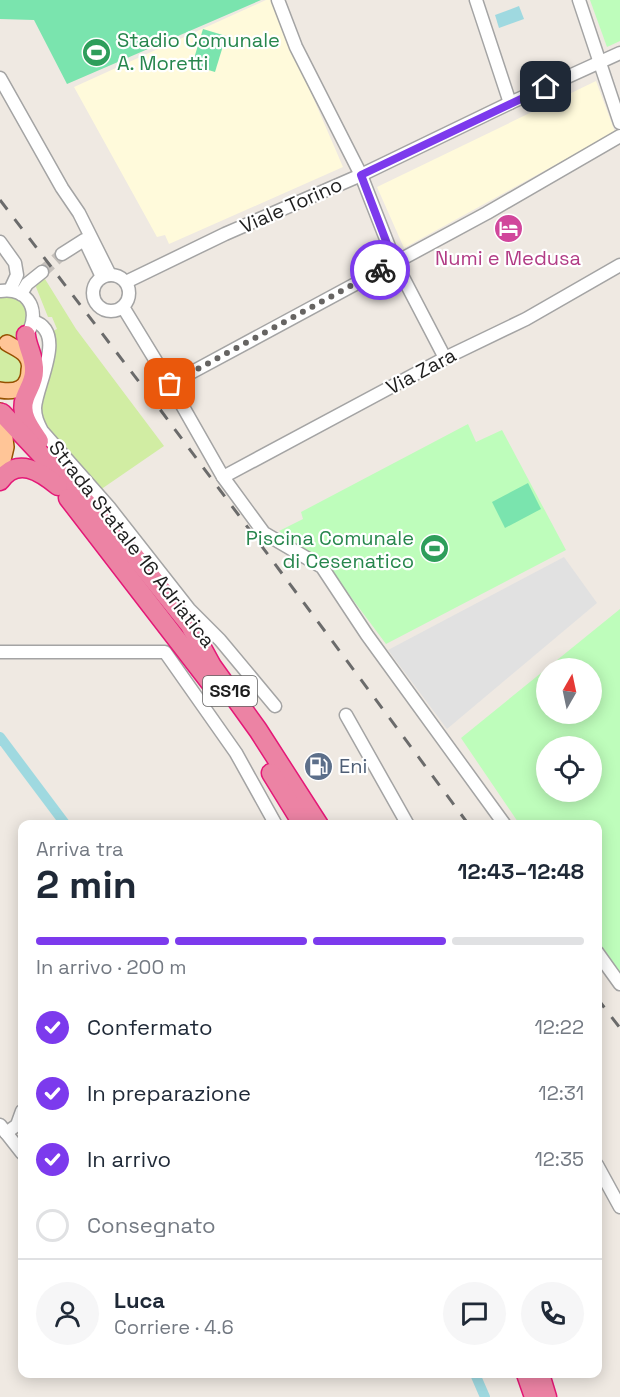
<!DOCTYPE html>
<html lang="it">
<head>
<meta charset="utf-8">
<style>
  body { margin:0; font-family:"Space Grotesk",sans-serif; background:#f6f6f7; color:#1f2937; height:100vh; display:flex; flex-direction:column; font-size:22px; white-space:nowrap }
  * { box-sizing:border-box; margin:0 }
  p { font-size:20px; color:#747a83 }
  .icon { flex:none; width:33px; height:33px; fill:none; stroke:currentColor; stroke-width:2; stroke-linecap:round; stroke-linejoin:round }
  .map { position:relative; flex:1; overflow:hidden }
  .details { position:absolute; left:18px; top:820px; width:584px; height:558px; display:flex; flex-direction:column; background:#fff; border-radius:12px; box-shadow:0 3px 15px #0003 }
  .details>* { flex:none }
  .needle { width:39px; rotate:9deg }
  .controls { position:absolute; left:536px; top:658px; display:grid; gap:12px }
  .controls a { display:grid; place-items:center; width:66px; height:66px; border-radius:50%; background:#fff; box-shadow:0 3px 15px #0003; font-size:30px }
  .pin { position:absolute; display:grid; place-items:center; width:51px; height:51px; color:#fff; margin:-26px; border-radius:12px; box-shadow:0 3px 9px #0006 }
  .courier { position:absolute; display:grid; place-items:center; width:60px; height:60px; margin:-30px; border:4px solid #7c3aed; border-radius:50%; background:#fff; color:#222; box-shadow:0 2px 8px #0007 }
  .head em { font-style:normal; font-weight:600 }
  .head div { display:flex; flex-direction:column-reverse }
  .head { display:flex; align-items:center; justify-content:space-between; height:102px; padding:0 18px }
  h1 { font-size:39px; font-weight:600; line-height:45px }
  .bar { display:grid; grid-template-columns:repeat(4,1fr); gap:9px 6px; align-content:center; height:72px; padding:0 18px }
  .bar i { height:8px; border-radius:4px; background:#e0e1e3 }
  .bar .on { background:#7c3aed }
  .bar p { grid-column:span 4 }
  .line { display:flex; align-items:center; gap:15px; padding:0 18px; border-top:2px solid #e0e1e3 }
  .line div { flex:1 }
  .round { display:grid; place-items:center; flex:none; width:63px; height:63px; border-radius:32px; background:#f6f6f7 }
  ol { padding:0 18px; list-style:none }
  li { display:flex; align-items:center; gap:18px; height:66px }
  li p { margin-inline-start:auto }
  li .icon { padding:6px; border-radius:50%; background:#7c3aed; color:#fff; stroke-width:4 }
  li:last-child { color:#747a83 }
  li i { width:33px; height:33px; border:3px solid #e0e1e3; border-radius:50% }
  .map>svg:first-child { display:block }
  .education { fill:#fffadb }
  .grass { fill:#d1eda3 }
  .park { fill:#befdbb; fill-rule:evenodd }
  .pitch { fill:#7ae4ae }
  .parking { fill:#e1e1e1 }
  .water { fill:#9fd9e0 }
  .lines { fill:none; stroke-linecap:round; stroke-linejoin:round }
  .canal { stroke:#9fd9e0; stroke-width:10 }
  .minor-tunnel { stroke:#c5c0bb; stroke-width:12; stroke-dasharray:12 6; stroke-linecap:butt }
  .minor-casing { stroke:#a4a4a4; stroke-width:15 }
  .major-casing { stroke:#965100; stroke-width:18 }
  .highway-casing { stroke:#e41877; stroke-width:21 }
  .minor { stroke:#fff; stroke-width:12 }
  .major { stroke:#ffc597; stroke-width:15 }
  .highway { stroke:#ec83a4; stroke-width:18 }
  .rail { stroke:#6b6b6b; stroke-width:3; stroke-dasharray:12 12; stroke-linecap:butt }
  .done { stroke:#666462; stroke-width:6; stroke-dasharray:0 10.8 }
  .route { stroke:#7c3aed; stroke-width:8 }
  .labels { text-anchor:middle; stroke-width:4.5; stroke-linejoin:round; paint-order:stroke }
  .shield { fill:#fff; stroke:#616161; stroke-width:1.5 }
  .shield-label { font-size:18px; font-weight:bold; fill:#1d1d1d }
  .leisure-label { font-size:20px; fill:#27864d; stroke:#fff; text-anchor:start }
  .street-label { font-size:20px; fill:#1d1d1d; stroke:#fff }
  .hotel-label { font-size:20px; fill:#b23c85; stroke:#fff }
  .service-label { font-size:20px; fill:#4e5e75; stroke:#fff; text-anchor:start }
</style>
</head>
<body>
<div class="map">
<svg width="620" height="1397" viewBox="0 0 620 1397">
  <rect width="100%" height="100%" fill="#efe9e2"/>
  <g class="education">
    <polygon points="266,0 271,0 343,167 169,244 165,235 157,237 74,87"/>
    <polygon points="596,81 615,132 404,248 377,187"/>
  </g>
  <g class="grass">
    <path d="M 45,279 L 76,329 L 164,446 L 100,490 L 43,424 C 38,400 50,379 55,355 C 56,348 54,339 53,331 L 57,329 L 52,317 L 48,317 L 36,287 L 38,282 Z"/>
    <path d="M 0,295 L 22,299 L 30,312 C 24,330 22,342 0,337 Z"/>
    <polygon points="0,349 15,352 25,362 21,382 0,385"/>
  </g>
  <g class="park">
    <polygon points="590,0 620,0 620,41 607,47"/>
    <polygon points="468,424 476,442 502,430 566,550 386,644 330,569 279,531 303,519 301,512"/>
    <path d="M 620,609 L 620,973 L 597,939 L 597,825 L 520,825 L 461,738 L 546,669 L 546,714 L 591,714 L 591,669 L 546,669 ZM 546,747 L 591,747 L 591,792 L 546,792 Z"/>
  </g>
  <g class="pitch">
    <polygon points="0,0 261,0 67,84 34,20 0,19"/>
    <polygon points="203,29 226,36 215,72 192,65"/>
    <polygon points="528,483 541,509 505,528 492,502"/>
  </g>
  <polygon class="parking" points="564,557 597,603 447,729 388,650"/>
  <polygon class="water" points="519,6 524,19 499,28 495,15"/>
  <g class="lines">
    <g class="canal">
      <polyline points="0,737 66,825"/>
      <polyline points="475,1374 485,1397"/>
    </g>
    <polyline class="minor-tunnel" points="42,272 62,254"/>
    <defs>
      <g id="minor">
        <polyline points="278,0 296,47 361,175 395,262 445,358"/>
        <polyline points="476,0 510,103"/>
        <polyline points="579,0 620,123"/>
        <polyline points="0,78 62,188 79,213 110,275"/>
        <polyline points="85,241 102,277"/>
        <polyline points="0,242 15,263 17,275 10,290"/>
        <polyline points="62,254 84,240"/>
        <circle cx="111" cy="293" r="18"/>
        <polyline points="126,282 225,234 361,175 510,103 620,53"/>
        <path d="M 0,291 C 25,287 39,306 30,329"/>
        <polyline points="21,294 27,284 42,272"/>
        <polyline points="123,307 170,384 223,477 264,533 322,567 367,635 505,825"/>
        <path d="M 33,321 C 68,332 36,385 35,408 C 35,417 38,423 42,431 L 109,507 L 189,609 L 220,640 L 275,706"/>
        <polyline points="170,384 487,213 620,136"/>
        <polyline points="223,477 445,358 526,319 620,265"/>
        <polyline points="0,652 165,652 236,753 276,825"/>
        <polyline points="346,715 408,825"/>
        <polyline points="597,952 620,984"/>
        <polyline points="0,1125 22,1153"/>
        <polyline points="6,1133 17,1125 22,1111"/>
        <polyline points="597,1165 620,1207"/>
      </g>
      <g id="major">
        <path d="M 0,390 C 16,393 29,388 29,370 C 30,366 29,360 26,356 C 22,350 13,347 7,343"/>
        <polyline points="0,411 2,413 6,447 0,473"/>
      </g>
      <g id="highway">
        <path d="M 26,335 C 27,347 35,358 34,371 C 34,382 28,389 25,398 C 19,414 30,428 39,441"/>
        <polyline points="2,413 123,542 189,624 212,666 258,730 319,825"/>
        <path d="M 0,481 C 17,456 41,472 58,486"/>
        <polyline points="68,498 212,685"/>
        <polyline points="271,773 303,825"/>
        <polyline points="526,1374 534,1397"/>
        <polyline points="540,1374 547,1397"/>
      </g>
    </defs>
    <use href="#minor" class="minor-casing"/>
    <use href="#major" class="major-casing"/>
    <use href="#highway" class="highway-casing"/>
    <use href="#minor" class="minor"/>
    <use href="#major" class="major"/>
    <use href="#highway" class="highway"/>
    <g class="rail">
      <polyline points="0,200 156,404 469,825"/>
      <polyline points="597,998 620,1028"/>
    </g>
  </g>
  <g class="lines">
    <polyline class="done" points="170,384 380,270"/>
    <polyline class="route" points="380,270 394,262 361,175 546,87"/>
  </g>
  <defs>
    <symbol id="stadium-disc" viewBox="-11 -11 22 22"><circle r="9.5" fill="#2e9e5b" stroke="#fff"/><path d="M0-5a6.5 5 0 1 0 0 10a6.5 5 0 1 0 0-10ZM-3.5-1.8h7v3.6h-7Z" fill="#fff"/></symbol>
    <symbol id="hotel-disc" viewBox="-11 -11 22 22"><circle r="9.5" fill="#d1479c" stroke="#fff"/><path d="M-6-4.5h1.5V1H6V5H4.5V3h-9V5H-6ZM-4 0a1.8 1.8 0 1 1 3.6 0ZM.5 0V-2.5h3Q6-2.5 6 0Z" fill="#fff"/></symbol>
    <symbol id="fuel-disc" viewBox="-11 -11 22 22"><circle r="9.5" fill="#5c6f8a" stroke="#fff"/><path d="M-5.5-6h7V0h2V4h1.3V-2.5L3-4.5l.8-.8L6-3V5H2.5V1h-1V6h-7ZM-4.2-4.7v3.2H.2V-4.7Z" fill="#fff"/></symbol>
  </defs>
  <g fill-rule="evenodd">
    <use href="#stadium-disc" x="80" y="36" width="33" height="33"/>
    <use href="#hotel-disc" x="492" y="212" width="33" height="33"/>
    <use href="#stadium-disc" x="418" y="532" width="33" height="33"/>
    <use href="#fuel-disc" x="302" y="750" width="33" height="33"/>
  </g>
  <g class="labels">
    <rect class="shield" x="203" y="676" width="54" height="30" rx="4.5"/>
    <g class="shield-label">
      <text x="230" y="697">SS16</text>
    </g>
    <g class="leisure-label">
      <text x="117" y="47">Stadio Comunale<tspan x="117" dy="23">A. Moretti</tspan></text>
      <text x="414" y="545" text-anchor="end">Piscina Comunale<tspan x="414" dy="23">di Cesenatico</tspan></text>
    </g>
    <g class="street-label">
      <text transform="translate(291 205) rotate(-24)" y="7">Viale Torino</text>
      <text transform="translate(421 371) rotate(-28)" y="7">Via Zara</text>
      <text transform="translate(132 544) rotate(52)" y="7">Strada Statale 16 Adriatica</text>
    </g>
    <g class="hotel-label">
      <text x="508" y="265">Numi e Medusa</text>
    </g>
    <g class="service-label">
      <text x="339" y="773">Eni</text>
    </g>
  </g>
</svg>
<div class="controls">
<a><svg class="needle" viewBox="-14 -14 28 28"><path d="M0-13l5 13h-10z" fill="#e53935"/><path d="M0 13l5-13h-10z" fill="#747a83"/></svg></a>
<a><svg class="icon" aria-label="locate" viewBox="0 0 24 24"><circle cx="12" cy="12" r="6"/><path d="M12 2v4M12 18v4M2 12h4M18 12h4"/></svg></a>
</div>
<div class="pin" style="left:170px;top:384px;background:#ea580c"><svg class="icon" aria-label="bag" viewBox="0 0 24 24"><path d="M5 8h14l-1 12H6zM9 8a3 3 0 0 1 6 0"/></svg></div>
<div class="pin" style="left:546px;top:87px;background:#1f2937"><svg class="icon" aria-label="home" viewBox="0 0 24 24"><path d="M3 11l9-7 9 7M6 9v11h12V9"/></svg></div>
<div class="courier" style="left:380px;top:270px"><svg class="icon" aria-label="bike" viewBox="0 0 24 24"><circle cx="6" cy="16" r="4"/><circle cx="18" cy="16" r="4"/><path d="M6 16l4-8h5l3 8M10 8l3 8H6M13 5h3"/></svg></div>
<section class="details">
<div class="head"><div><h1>2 min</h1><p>Arriva tra</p></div><em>12:43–12:48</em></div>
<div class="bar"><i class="on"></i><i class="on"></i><i class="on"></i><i></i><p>In arrivo · 200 m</p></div>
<ol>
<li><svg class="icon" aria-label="check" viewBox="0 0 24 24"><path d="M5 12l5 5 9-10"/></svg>Confermato<p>12:22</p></li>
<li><svg class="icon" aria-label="check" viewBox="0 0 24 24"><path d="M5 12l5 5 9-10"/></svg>In preparazione<p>12:31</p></li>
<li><svg class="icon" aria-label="check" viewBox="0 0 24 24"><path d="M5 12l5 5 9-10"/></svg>In arrivo<p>12:35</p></li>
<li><i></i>Consegnato</li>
</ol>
<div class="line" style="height:108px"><a class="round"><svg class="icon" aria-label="person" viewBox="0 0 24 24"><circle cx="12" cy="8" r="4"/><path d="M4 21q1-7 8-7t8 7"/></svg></a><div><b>Luca</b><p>Corriere · 4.6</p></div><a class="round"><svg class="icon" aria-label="chat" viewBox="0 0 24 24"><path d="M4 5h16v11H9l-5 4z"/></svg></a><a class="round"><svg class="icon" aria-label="phone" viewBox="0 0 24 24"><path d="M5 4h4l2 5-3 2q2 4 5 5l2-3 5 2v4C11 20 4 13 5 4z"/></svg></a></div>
</section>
</div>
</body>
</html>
